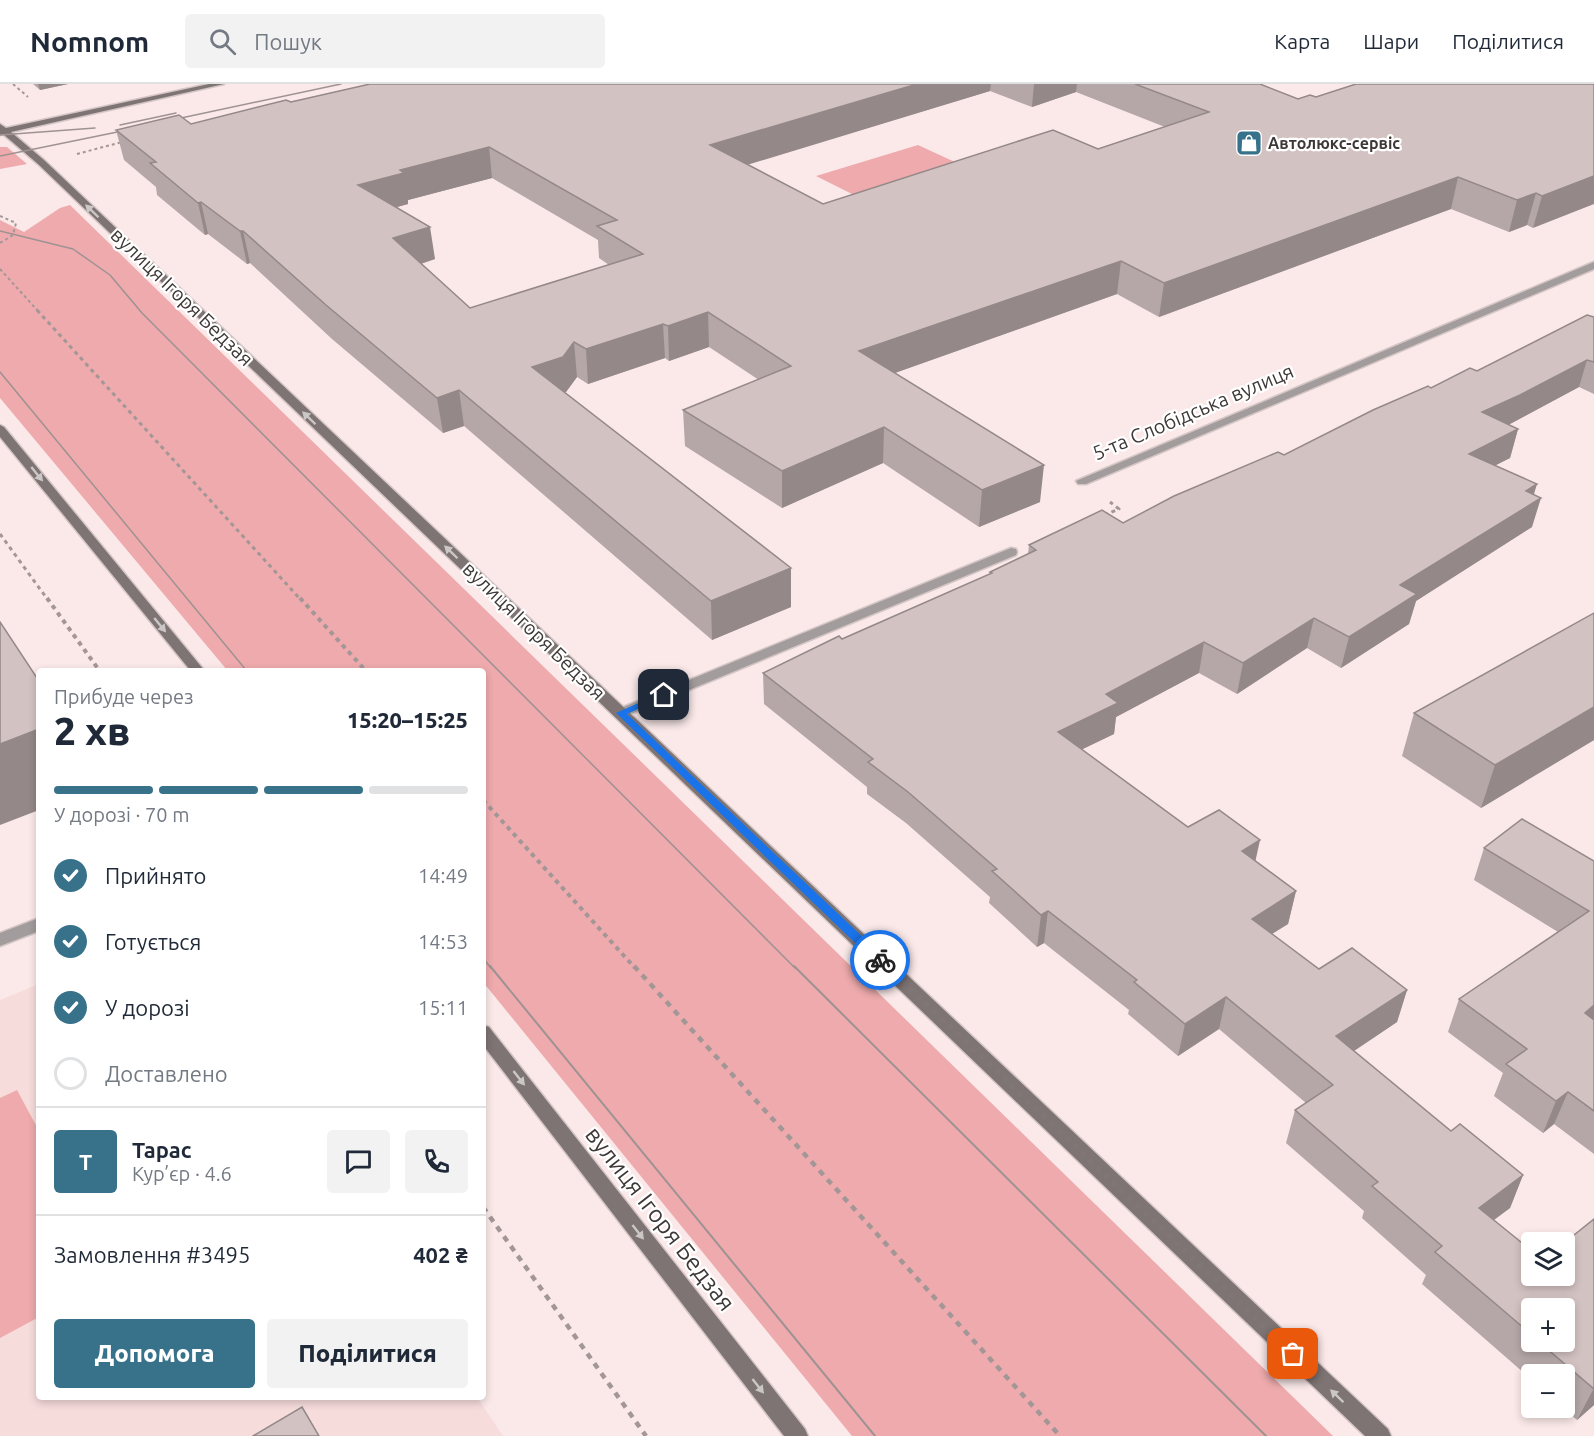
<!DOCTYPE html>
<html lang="uk">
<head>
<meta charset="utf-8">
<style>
  body { margin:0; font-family:Ubuntu,sans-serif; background:#f2f2f3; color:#1f2937; height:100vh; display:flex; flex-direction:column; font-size:22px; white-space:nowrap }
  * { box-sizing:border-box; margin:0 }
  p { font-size:20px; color:#747a83 }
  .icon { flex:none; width:33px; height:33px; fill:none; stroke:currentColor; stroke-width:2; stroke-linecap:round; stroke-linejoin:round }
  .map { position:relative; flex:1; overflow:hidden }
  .sheet { position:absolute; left:36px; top:584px; width:450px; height:732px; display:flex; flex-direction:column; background:#fff; border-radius:6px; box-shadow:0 3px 9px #0003 }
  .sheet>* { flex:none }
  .fabs { position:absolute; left:1521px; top:1148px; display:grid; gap:12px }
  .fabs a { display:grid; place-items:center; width:54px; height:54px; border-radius:6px; background:#fff; box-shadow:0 3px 9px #0003; font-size:30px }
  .pin { position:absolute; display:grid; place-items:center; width:51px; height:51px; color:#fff; margin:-26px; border-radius:12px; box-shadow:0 3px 9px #0006 }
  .courier { position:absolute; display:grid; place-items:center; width:60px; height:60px; margin:-30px; border:4px solid #1a73e8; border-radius:50%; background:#fff; color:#222; box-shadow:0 2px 8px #0007 }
  .overview em { font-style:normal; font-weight:800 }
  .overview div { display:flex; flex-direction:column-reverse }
  .overview { display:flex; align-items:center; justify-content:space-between; height:102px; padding:0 18px }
  h1 { font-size:39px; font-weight:800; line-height:45px }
  .bar { display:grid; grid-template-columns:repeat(4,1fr); gap:9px 6px; align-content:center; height:72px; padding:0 18px }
  .bar i { height:8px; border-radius:4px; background:#e0e1e3 }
  .bar .current { background:#37728a }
  .bar p { grid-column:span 4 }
  .line { display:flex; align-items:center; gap:15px; padding:0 18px; border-top:2px solid #e0e1e3 }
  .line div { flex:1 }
  .round { display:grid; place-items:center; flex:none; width:63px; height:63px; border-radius:6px; background:#f2f2f3 }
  ol { padding:0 18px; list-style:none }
  li { display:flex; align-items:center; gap:18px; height:66px }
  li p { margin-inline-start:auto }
  li .icon { padding:6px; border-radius:50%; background:#37728a; color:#fff; stroke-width:4 }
  li:last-child { color:#747a83 }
  li i { width:33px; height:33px; border:3px solid #e0e1e3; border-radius:50% }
  .cta { display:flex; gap:12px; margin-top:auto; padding:12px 18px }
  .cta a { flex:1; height:69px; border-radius:6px; background:#37728a; color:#fff; font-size:24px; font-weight:800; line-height:69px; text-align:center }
  .cta a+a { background:#f2f2f3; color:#1f2937 }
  header { display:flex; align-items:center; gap:36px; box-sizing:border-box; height:84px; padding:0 30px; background:#fff; border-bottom:2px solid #e0e1e3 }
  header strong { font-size:28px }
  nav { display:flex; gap:33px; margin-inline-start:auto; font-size:21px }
  .search { width:420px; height:54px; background:#f2f2f3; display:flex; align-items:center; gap:15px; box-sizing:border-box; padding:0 21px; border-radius:6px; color:#747a83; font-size:22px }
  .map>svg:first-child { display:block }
  .built { fill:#f7dcdc }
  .green { fill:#eeaaac }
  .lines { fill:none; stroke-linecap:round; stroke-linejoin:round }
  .street-casing { stroke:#d5c6c6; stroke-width:3 }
  .secondary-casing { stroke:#d5c6c6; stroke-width:3 }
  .path-far3 { stroke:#a39696; stroke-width:2; stroke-dasharray:3 3; stroke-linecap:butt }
  .path-far2 { stroke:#a39696; stroke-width:3; stroke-dasharray:4 4; stroke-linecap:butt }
  .path-far1 { stroke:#a39696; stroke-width:4; stroke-dasharray:4.5 4.5; stroke-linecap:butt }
  .path { stroke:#a39696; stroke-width:4.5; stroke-dasharray:6 6; stroke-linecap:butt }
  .street { fill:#a39c9c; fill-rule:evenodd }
  .secondary { fill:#7f7474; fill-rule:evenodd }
  .tram-far1 { stroke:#9f9292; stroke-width:1.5 }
  .tram { stroke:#9f9292; stroke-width:2 }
  .wall { fill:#b5a7a7; fill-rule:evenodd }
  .shaded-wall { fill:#948888 }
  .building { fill:#d3c2c2; stroke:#948888; stroke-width:1.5; fill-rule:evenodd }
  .oneway { fill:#ccc7c7 }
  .route { fill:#1a73e8 }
  .done { stroke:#817676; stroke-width:6; stroke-dasharray:0 10.8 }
  .labels { text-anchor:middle; stroke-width:4.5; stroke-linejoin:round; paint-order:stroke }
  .far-poi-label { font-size:16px; font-weight:bold; fill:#3f3838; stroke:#fff; text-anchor:start }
  .street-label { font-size:20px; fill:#3f3838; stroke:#fff }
  .near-street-label { font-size:24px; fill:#3f3838; stroke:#fff }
</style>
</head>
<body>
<header>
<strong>Nomnom</strong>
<div class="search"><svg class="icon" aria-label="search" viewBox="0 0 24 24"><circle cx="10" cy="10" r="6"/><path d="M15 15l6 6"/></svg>Пошук</div>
<nav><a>Карта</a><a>Шари</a><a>Поділитися</a></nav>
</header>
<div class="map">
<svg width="1594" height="1352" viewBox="0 0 1594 1352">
  <rect width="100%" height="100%" fill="#fbe9e9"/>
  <polygon class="built" points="39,900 39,1312 477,1313 503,1352 0,1352 0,916"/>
  <g class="green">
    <polygon points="918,61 957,79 854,111 816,92"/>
    <polygon points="0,63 7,63 27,80 0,85"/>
    <polygon points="70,121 1333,1352 852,1352 483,898 483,586 227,586 0,314 0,136 24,148 60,124"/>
    <polygon points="17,1006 39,1047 39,1233 0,1254 0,1014"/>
  </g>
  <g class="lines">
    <defs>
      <g id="street">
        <polygon points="1594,178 1594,185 1086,400 1078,400 1076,397"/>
        <polygon points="1011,464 1016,465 1017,468 1016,471 626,632 616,632 614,629 616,626"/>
        <polygon points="39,834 39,847 0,862 0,849"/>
      </g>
      <g id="secondary">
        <polygon points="209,0 224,0 11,48 44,76 1388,1345 1391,1352 1365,1352 38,80 3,50 0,51 0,40 6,44"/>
        <polygon points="0,341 4,343 204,586 190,586 0,353"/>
        <polygon points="483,941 489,943 805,1345 808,1352 784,1352 483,961"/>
      </g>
    </defs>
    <use href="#street" class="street-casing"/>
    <use href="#secondary" class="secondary-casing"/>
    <g class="path-far3">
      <polyline points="13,0 28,13"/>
      <polyline points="77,70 122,58"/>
      <polyline points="0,132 16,139 13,151 0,159"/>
      <polyline points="0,185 38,227"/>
    </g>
    <g class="path-far2">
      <polyline points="37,226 301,516"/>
      <polyline points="1104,431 1119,425 1110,418"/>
      <polyline points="0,450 48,516"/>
    </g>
    <g class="path-far1">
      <polyline points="47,514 99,586"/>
      <polyline points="300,514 365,586"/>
      <polyline points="483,716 635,884"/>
    </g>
    <g class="path">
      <polyline points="634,882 1060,1352"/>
      <polyline points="483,1123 646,1352"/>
    </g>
    <use href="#street" class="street"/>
    <use href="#secondary" class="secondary"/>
    <g class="tram-far1">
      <polyline points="167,37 341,0"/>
      <polyline points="120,41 176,29"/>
      <polyline points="0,51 95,44"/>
      <polyline points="0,72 132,45"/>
      <polyline points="0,147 73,165 110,191 142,229 795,884"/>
      <polyline points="0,288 246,586"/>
      <polyline points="483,874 491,884"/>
    </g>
    <g class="tram">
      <polyline points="490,882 875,1352"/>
      <polyline points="794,882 1266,1352"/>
    </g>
  </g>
  <g class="wall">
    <polygon points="33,0 68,0 40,6"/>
    <path d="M 370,0 L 1260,0 L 1298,15 L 1594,0 L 1533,144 L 1527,141 L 1509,148 L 1451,125 L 1159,233 L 1117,210 L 895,289 L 1040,418 L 979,443 L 883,379 L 782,424 L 685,362 L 683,326 L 759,296 L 709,263 L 669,277 L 665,274 L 588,300 L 577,293 L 566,308 L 564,308 L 791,523 L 712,556 L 464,342 L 443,349 L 332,255 L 250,179 L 247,180 L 208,150 L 205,151 L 157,111 L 156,103 L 124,76 L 116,46 L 191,40 ZM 990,7 L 1032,23 L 1076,8 L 1165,43 L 1098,65 L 823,120 L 748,80 ZM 492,94 L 598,156 L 599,174 L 609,181 L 470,224 L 421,180 L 435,175 L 397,123 L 408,120 L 408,116 Z"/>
    <path d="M 1594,233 L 1594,310 L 1579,303 L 1508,341 L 1518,345 L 1510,374 L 1495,381 L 1534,411 L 1532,443 L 1416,517 L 1409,540 L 1341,584 L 1307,564 L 1237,610 L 1199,589 L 1116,633 L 1114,650 L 1082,665 L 1188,743 L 1255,777 L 1296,807 L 1288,840 L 1272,850 L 1319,885 L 1407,906 L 1397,938 L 1354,967 L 1451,1047 L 1523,1091 L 1510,1124 L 1493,1136 L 1532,1191 L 1594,1135 L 1594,1321 L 1577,1336 L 1562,1323 L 1564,1323 L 1564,1290 L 1532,1290 L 1532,1296 L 1422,1200 L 1426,1191 L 1362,1134 L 1364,1127 L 1286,1059 L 1295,1026 L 1306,1019 L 1219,945 L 1178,972 L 1128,930 L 1129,926 L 1044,859 L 1037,863 L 989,819 L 990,813 L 906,739 L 867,710 L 867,703 L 764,620 L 763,589 L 842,555 L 990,490 L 990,488 L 1028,470 L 1029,461 L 1123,439 L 1284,371 L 1431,304 L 1477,287 ZM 1532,1224 L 1564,1257 L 1532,1257 Z"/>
    <polygon points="1594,529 1594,656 1481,724 1402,672 1414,629"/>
    <polygon points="1484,764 1594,777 1594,1070 1554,1040 1543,1049 1494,1012 1503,989 1448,948 1459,915 1558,848 1474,796"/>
  </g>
  <g class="shaded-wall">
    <polygon points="38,0 68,0 40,6"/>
    <polygon points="917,0 991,0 990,7 711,92 710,61"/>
    <polygon points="1034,0 1077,0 1076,8 1032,23"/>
    <polygon points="489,63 492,94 408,116 408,120 364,132 358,101 400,86"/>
    <polygon points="1594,92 1594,120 1533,144 1542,112"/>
    <polygon points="1458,93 1451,125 1159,233 1164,199"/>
    <polygon points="1536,109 1527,141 1509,148 1517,116"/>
    <polygon points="201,118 208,150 205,151 198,119"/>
    <polygon points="430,143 435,175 398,187 393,154"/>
    <polygon points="240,147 243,147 250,179 247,180"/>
    <polygon points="1121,177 1117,210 858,302 859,267"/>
    <polygon points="708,228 709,263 669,277 668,242"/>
    <polygon points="663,240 665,274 588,300 586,265"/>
    <polygon points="574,258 577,293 566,308 535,318 532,283"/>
    <polygon points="1587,276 1579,303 1512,339 1474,356 1482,328"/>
    <polygon points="459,306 464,342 443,349 437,314"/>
    <polygon points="884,343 883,379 782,424 782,387"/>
    <polygon points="1518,345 1510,374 1461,399 1469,370"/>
    <polygon points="1044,381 1040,418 979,443 982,406"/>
    <polygon points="1537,400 1531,420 1541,414 1532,443 1416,517 1409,540 1341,584 1349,553 1400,501 1526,407"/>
    <polygon points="791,484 791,523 712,556 711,517"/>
    <polygon points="1314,534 1307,564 1237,610 1243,579"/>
    <polygon points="1204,558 1199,589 1116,633 1114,650 1054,679 1058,648 1106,610"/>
    <polygon points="1594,623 1594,656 1481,724 1495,681"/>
    <polygon points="39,645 39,726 0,741 0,660"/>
    <polygon points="1260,756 1253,788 1242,767"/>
    <polygon points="1296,807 1288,840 1244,867 1252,835"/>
    <polygon points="1048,827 1044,859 1037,863 1041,831"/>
    <polygon points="1407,906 1397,938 1327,985 1336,952"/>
    <polygon points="1226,913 1219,945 1178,972 1185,940"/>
    <polygon points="1594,921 1594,942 1585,929"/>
    <polygon points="1568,1008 1554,1040 1543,1049 1556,1017"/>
    <polygon points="1523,1091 1510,1124 1466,1157 1479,1124"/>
    <polygon points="1594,1304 1594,1321 1577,1336"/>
  </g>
  <g class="building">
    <path d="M 370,0 L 917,0 L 710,61 L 823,120 L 1053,46 L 1098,65 L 1209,28 L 1135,0 L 1260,0 L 1298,15 L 1310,11 L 1316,13 L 1356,0 L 1594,0 L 1594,92 L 1542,112 L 1536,109 L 1517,116 L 1458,93 L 1164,199 L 1121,177 L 859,267 L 1044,381 L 982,406 L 884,343 L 782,387 L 683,326 L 791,282 L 708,228 L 668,242 L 663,240 L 586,265 L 574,258 L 563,273 L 532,283 L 791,484 L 711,517 L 459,306 L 437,314 L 326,221 L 243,147 L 240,147 L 201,118 L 198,119 L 150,79 L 156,78 L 116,46 L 179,31 L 191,40 L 286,16 L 291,18 ZM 489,63 L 617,136 L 597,142 L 643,170 L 470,224 L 393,154 L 430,143 L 358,101 L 404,89 L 400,86 Z"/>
    <polygon points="1587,231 1594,233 1594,278 1587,276 1520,311 1482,328 1518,345 1469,370 1537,400 1526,407 1541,414 1400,501 1417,510 1349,553 1314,534 1243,579 1204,558 1106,610 1118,619 1058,648 1188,743 1219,726 1260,756 1242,767 1296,807 1252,835 1319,885 1352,864 1407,906 1336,952 1451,1047 1460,1040 1523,1091 1479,1124 1532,1167 1532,1191 1564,1191 1564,1159 1594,1135 1594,1305 1538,1257 1564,1257 1564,1224 1532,1224 1532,1251 1435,1168 1442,1162 1372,1102 1378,1098 1295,1026 1333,1001 1226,913 1185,940 1134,898 1137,896 1048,827 1041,831 992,787 997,785 908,708 868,678 873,675 763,589 839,552 842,555 992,489 990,488 1036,466 1029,461 1102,426 1123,439 1174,412 1278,368 1284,371 1373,326 1428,302 1431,304 1470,284 1477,287"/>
    <polygon points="1594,529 1594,623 1495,681 1414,629"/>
    <polygon points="0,538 39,597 39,645 0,660"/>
    <polygon points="1522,735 1594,777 1594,921 1585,929 1594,936 1594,1027 1568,1008 1556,1017 1506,980 1527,965 1459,915 1589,827 1484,764"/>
    <polygon points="302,1323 319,1352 253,1352"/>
  </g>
  <defs><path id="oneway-solid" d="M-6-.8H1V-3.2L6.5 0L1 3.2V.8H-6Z" transform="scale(1.5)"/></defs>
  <g class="oneway">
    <use href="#oneway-solid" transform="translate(92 127) rotate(-136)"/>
    <use href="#oneway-solid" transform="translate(309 334) rotate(-136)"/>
    <use href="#oneway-solid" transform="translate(37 390) rotate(51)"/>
    <use href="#oneway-solid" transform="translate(451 468) rotate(-136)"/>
    <use href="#oneway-solid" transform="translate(160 541) rotate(51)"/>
    <use href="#oneway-solid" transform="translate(519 994) rotate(52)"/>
    <use href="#oneway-solid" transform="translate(638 1148) rotate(52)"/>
    <use href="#oneway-solid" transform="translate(758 1302) rotate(52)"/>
    <use href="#oneway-solid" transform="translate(1337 1312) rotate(-136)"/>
  </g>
  <polygon class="route" points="661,609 669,611 627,630 884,873 884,879 876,879 616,629"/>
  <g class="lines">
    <polyline class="done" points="880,876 1293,1270"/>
  </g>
  <defs>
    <symbol id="shop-square" viewBox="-11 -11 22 22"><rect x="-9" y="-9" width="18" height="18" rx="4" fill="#37728a" stroke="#fff"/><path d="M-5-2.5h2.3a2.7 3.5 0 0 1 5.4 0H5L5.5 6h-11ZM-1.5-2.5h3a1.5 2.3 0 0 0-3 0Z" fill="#fff"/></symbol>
  </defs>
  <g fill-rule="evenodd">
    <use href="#shop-square" x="1234" y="44" width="30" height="30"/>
  </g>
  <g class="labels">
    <g class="far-poi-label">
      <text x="1268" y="65">Автолюкс-сервіс</text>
    </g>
    <g class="street-label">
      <text transform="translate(182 213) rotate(44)" y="7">вулиця Ігоря Бедзая</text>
      <text transform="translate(1193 328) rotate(-23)" y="7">5-та Слобідська вулиця</text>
      <text transform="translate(534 547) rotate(44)" y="7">вулиця Ігоря Бедзая</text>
    </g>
    <g class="near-street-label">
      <text transform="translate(660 1135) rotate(52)" y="8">вулиця Ігоря Бедзая</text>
    </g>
  </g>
</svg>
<div class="fabs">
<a><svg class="icon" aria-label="layers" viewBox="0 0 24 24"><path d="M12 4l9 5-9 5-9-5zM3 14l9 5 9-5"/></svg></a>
<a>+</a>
<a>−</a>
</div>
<div class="pin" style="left:1293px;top:1270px;background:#ea580c"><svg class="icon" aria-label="bag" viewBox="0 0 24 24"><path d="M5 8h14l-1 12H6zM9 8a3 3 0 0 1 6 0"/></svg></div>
<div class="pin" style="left:664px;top:611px;background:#1f2937"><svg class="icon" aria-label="home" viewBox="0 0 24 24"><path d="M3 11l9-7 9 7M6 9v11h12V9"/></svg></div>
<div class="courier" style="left:880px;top:876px"><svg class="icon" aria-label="bike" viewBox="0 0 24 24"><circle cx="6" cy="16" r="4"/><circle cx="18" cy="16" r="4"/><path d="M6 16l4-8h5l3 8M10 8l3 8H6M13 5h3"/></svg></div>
<section class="sheet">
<div class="overview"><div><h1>2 хв</h1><p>Прибуде через</p></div><em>15:20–15:25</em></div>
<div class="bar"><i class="current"></i><i class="current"></i><i class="current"></i><i></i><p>У дорозі · 70 m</p></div>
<ol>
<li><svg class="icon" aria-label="check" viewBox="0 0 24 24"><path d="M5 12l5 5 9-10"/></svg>Прийнято<p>14:49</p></li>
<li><svg class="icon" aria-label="check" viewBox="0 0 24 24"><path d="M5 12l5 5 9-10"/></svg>Готується<p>14:53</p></li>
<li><svg class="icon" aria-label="check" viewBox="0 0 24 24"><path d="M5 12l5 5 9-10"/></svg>У дорозі<p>15:11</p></li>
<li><i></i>Доставлено</li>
</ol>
<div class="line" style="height:108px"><b class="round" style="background:#37728a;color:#fff">Т</b><div><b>Тарас</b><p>Кур’єр · 4.6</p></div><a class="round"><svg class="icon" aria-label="chat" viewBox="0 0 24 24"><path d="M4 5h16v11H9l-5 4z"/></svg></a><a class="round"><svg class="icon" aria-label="phone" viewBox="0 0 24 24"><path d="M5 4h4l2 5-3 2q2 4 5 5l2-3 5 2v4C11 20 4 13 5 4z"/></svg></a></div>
<div class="line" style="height:78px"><div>Замовлення #3495</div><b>402 ₴</b></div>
<div class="cta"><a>Допомога</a><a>Поділитися</a></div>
</section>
</div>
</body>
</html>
